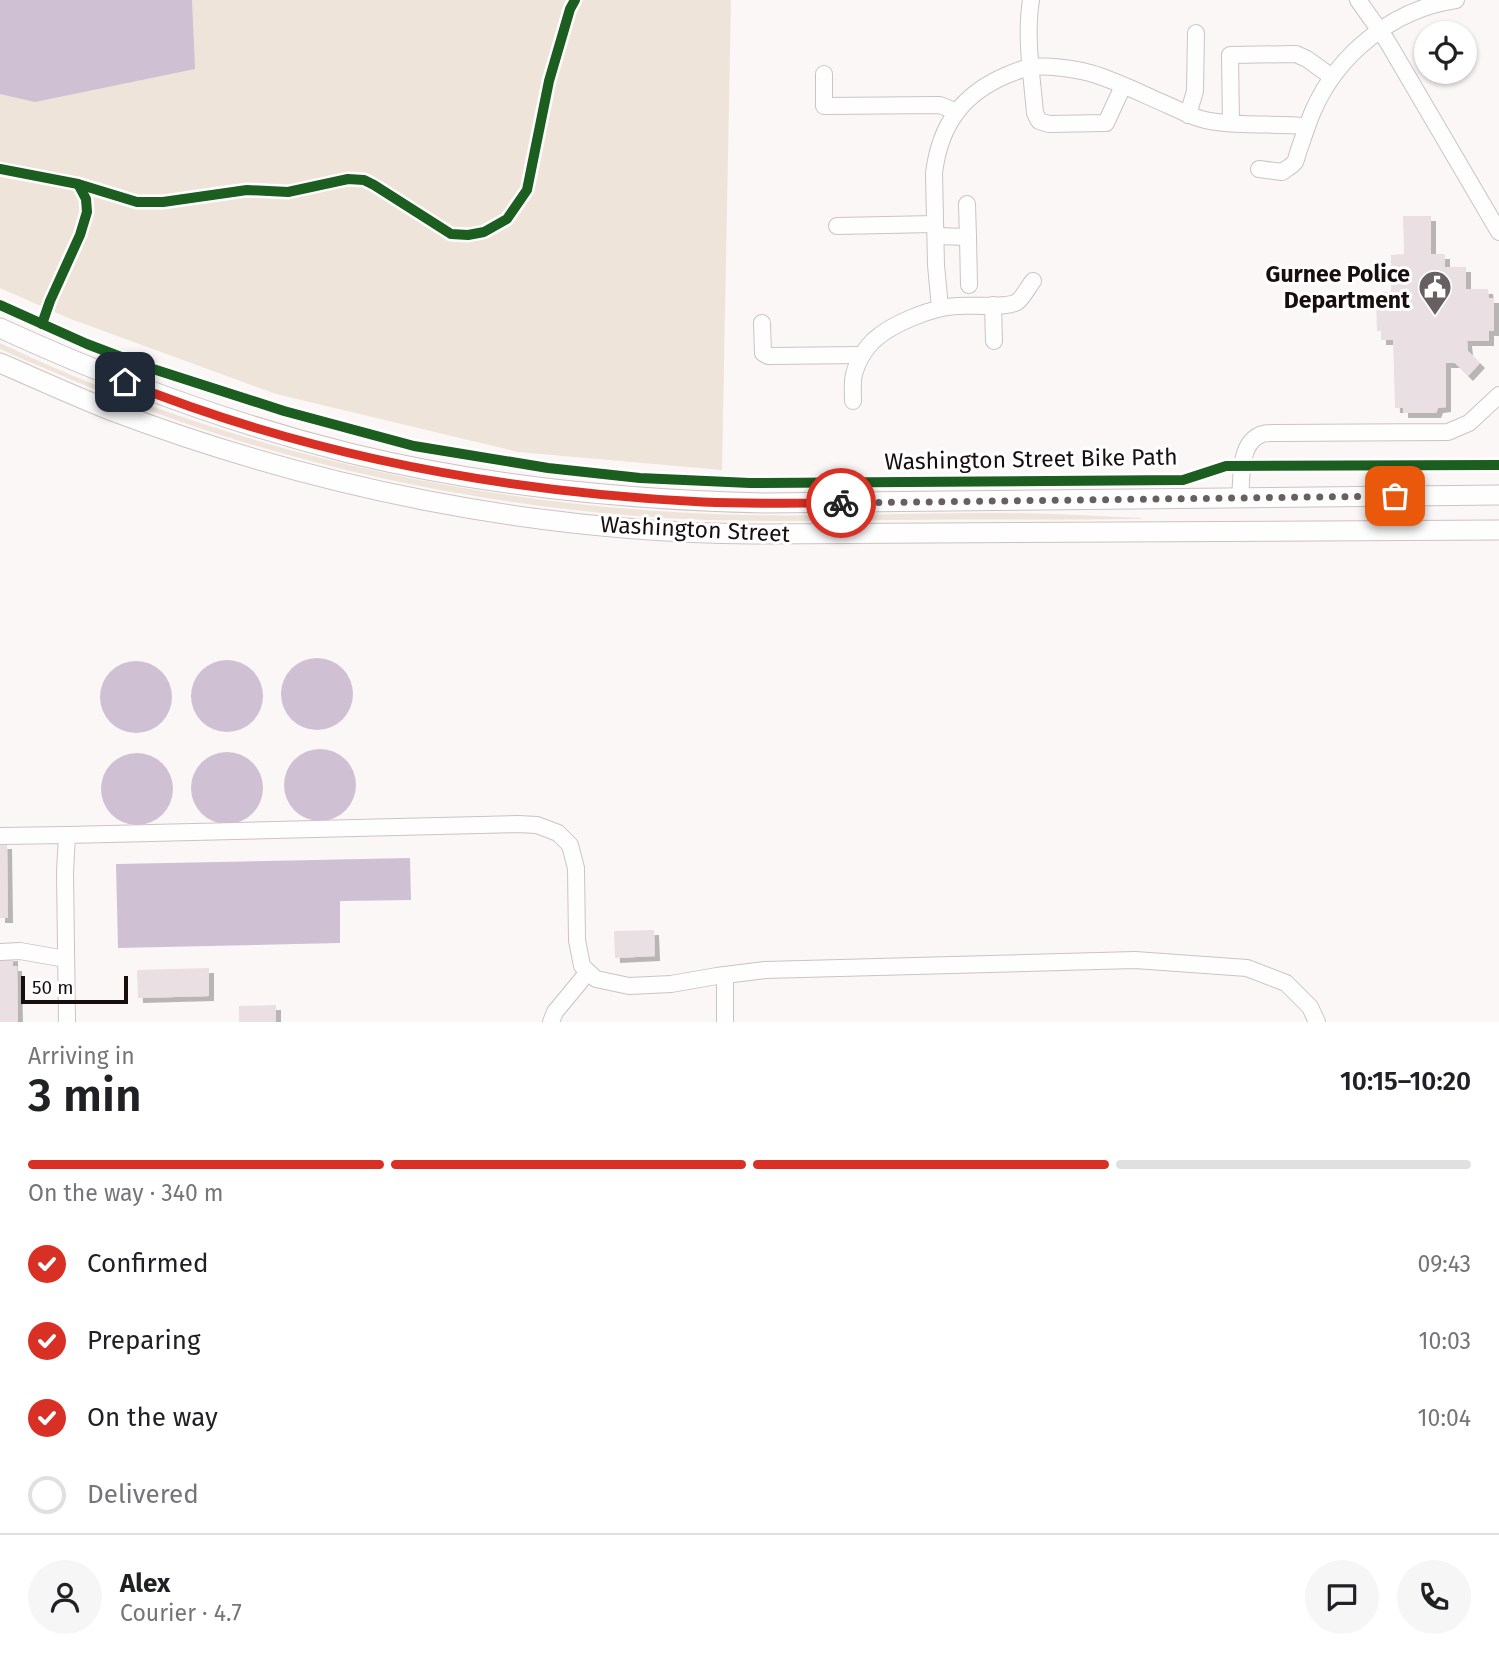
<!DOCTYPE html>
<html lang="en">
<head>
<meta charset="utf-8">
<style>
  body { margin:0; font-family:"Fira Sans",sans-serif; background:#f6f6f6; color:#202124; height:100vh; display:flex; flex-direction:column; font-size:26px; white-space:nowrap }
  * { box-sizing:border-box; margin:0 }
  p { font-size:23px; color:#757577 }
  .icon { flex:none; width:38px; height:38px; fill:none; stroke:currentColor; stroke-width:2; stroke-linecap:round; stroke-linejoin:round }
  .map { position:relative; height:1022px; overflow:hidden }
  .drawer { display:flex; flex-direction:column; background:#fff; flex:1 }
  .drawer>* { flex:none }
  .buttons { position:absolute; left:1414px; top:21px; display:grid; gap:14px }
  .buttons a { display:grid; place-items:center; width:63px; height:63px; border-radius:50%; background:#fff; box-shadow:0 2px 5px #0004; font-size:35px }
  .scale { position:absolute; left:21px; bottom:18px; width:107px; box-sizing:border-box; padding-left:7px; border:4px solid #180e0e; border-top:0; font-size:19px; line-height:24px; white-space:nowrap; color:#180e0e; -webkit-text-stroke:5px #fff; paint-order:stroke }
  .pin { position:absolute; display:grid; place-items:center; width:60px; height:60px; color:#fff; margin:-30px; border-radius:14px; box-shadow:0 4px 10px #0006 }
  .courier { position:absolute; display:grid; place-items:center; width:70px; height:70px; margin:-35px; border:5px solid #d93025; border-radius:50%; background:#fff; color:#222; box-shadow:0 2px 9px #0007 }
  .headline em { font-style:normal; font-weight:600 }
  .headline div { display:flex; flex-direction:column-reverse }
  .headline { display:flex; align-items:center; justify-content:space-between; height:119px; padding:0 28px }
  h1 { font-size:46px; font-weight:600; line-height:52px }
  .bar { display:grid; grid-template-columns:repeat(4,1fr); gap:10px 7px; align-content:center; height:84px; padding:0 28px }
  .bar i { height:9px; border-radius:5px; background:#e0e0e0 }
  .bar .selected { background:#d93025 }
  .bar p { grid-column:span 4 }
  .line { display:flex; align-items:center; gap:18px; padding:0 28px; border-top:2px solid #e0e0e0 }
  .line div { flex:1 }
  .round { display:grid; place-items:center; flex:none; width:74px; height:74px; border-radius:37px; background:#f6f6f6 }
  ol { padding:0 28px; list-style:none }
  li { display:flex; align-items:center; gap:21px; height:77px }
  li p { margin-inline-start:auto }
  li .icon { padding:7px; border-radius:50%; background:#d93025; color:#fff; stroke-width:4 }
  li:last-child { color:#757577 }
  li i { width:38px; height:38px; border:4px solid #e0e0e0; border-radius:50% }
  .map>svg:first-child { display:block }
  .green { fill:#eee4da }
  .water { fill:#cfc0d4 }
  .building { fill:#eae0e4; filter:url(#shadow) }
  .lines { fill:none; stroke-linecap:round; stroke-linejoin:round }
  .minor-casing { stroke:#ccc3c3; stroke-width:18 }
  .major-casing { stroke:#ccc3c3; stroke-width:21 }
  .minor { stroke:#fffefe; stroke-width:16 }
  .major { stroke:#fffefe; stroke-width:19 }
  .cycleway-casing { stroke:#fff; stroke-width:15 }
  .cycleway { stroke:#1b5e20; stroke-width:10 }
  .done { stroke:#686060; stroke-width:7; stroke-dasharray:0 12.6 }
  .route { stroke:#d93025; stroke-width:9 }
  .labels { text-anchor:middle; stroke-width:6; stroke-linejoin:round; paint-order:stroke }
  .poi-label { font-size:23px; font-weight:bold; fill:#180e0e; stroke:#fff; text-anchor:end }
  .street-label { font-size:23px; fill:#180e0e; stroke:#fff }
</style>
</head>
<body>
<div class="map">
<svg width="1499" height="1022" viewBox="0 0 1499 1022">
  <defs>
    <filter id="shadow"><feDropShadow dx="5" dy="5" stdDeviation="0" flood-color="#0004"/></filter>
  </defs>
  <rect width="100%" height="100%" fill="#fcf7f7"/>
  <g class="green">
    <polygon points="0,0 731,0 722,470 518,452 276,394 68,318 0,288"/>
    <path d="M 0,343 C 222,449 469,504 713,514 C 809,518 905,512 1001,513 C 1047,513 1094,516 1141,518 L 1141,519 C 1059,520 977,519 895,520 C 809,521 723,523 637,516 C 485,504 335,474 190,425 C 126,403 63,377 0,349 Z"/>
  </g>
  <g class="water">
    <polygon points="0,0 192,0 195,69 35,102 0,94"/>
    <circle cx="317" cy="694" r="36"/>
    <circle cx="227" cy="696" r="36"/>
    <circle cx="136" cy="697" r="36"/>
    <circle cx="320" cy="785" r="36"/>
    <circle cx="227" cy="788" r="36"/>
    <circle cx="137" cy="789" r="36"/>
    <polygon points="410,858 411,900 340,901 340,943 118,948 116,864"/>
  </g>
  <g class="building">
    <polygon points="1403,216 1431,216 1431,254 1445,254 1445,267 1466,267 1466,289 1488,289 1489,298 1494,298 1494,331 1489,331 1489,341 1467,341 1468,351 1480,363 1468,376 1455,363 1446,363 1446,407 1438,408 1436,413 1403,413 1403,408 1395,408 1393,340 1381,340 1381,331 1377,331 1376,303 1380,303 1380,292 1391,292 1391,255 1404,254"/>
    <polygon points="0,844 7,844 8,918 0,918"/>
    <polygon points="654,930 655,956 615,958 614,931"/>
    <polygon points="13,956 13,966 17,966 18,1022 0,1022 0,957"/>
    <polygon points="209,968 209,996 138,998 137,970"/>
    <polygon points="276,1005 276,1022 239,1022 239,1006"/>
  </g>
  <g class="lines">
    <defs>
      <g id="minor">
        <path d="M 1031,0 C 1025,37 1032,76 1035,113 L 1039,121 L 1049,124 L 1106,123 L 1123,86"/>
        <polyline points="1358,0 1387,41 1499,232"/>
        <polyline points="824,74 824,106 940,105 957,112"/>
        <polyline points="1188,115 1195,91 1196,33"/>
        <polyline points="1231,123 1230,55 1296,54 1307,59 1332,77"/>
        <path d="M 1259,169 L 1282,172 C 1286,169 1292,166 1295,162 C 1297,158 1298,151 1300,147 C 1304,135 1308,123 1313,111 C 1338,54 1393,9 1456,0"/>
        <polyline points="837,226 935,224"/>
        <polyline points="936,236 968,237 967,204"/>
        <polyline points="968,237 969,285"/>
        <polyline points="993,305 994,341"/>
        <path d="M 940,308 L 936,265 L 934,173 C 940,125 962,94 1007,75 C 1014,72 1024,68 1032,67 C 1048,65 1075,69 1090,73 C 1118,81 1144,95 1170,106 C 1181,111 1192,117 1205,120 C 1238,127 1273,123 1306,126"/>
        <polyline points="762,323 763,353 768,356 862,355"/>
        <path d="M 853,401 C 853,393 852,383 854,374 C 857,363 864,350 873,341 C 891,324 932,307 957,306 C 969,305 1008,308 1017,302 C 1023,298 1028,287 1033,281"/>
        <path d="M 1240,498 C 1242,479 1239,446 1258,436 C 1262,433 1268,433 1274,433 L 1448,432 L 1469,423 L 1499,395"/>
        <polyline points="0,836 67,835"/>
        <polyline points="0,952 20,951 66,959"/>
        <polyline points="67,1022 65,872 67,835 518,824 537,825 558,833 570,845 576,868 577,940 582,966 596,979 629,986 671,984 717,976 765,970 1135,960 1247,968 1286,983 1310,1007 1317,1022"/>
        <polyline points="551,1022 555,1012 588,972"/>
        <polyline points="725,1022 725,975"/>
      </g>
      <g id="major">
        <path d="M 0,328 C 113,380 229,423 349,453 C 484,486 626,500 765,503 L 1499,495"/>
        <path d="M 0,363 C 37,379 74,396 112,411 C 316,488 534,532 752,534 L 1499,530"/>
      </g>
    </defs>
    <use href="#minor" class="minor-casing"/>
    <use href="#major" class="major-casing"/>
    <use href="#minor" class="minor"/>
    <use href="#major" class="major"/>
    <defs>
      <g id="cycleway">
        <polyline points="0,169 78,184 137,202 163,202 247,190 288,192 348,179 364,180 374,185 451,234 468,235 484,232 507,219 527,190 549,81 570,9 575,0"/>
        <polyline points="0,305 87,344 150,368 284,411 414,446 548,468 640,478 750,483 1183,480 1226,466 1499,465"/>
        <polyline points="42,324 50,301 80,235 87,212 86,199 78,184"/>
      </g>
    </defs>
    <use href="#cycleway" class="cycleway-casing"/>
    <use href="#cycleway" class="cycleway"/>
  </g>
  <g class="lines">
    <polyline class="done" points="841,503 1395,496"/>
    <path class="route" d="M 125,382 C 308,456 507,492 703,502 C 749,504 795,503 841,503"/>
  </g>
  <defs>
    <symbol id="civic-pin" viewBox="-11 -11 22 30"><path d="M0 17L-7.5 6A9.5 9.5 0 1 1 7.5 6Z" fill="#686060" stroke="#fff"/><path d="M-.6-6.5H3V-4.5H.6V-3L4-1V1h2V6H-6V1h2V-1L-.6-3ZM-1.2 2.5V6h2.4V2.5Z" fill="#fff"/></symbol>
  </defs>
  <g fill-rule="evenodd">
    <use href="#civic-pin" x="1416" y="268" width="38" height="52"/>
  </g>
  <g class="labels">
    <g class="poi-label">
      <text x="1410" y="282">Gurnee Police<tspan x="1410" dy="26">Department</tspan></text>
    </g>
    <g class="street-label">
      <text transform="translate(1031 459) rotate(-1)" y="8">Washington Street Bike Path</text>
      <text transform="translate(695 529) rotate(3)" y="8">Washington Street</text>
    </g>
  </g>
</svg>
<div class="buttons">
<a><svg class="icon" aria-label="locate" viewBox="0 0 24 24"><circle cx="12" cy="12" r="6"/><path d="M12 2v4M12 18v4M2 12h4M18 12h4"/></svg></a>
</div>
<div class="scale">50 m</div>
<div class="pin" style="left:1395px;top:496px;background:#ea580c"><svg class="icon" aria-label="bag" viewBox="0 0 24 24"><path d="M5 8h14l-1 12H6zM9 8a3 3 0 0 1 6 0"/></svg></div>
<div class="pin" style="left:125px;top:382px;background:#1f2937"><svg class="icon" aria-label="home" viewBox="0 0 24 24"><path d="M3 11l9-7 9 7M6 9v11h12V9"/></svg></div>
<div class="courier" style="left:841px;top:503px"><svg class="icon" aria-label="bike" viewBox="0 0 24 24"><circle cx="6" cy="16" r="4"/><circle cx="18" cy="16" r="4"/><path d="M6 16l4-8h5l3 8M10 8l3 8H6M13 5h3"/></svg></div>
</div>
<section class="drawer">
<div class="headline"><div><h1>3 min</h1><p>Arriving in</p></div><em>10:15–10:20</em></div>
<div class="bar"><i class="selected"></i><i class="selected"></i><i class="selected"></i><i></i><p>On the way · 340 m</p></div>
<ol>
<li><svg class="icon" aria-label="check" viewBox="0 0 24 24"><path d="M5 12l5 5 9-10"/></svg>Confirmed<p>09:43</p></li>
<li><svg class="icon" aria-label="check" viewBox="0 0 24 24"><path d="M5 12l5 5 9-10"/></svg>Preparing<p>10:03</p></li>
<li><svg class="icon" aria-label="check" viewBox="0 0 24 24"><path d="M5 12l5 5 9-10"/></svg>On the way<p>10:04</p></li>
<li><i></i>Delivered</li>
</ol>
<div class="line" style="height:126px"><a class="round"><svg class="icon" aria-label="person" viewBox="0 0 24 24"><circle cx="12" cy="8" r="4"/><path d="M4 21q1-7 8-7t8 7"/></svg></a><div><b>Alex</b><p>Courier · 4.7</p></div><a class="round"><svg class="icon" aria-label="chat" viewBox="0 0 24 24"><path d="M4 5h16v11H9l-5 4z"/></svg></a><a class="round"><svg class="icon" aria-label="phone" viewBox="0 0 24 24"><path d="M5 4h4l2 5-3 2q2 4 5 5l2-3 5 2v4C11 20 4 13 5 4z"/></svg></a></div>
</section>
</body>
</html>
